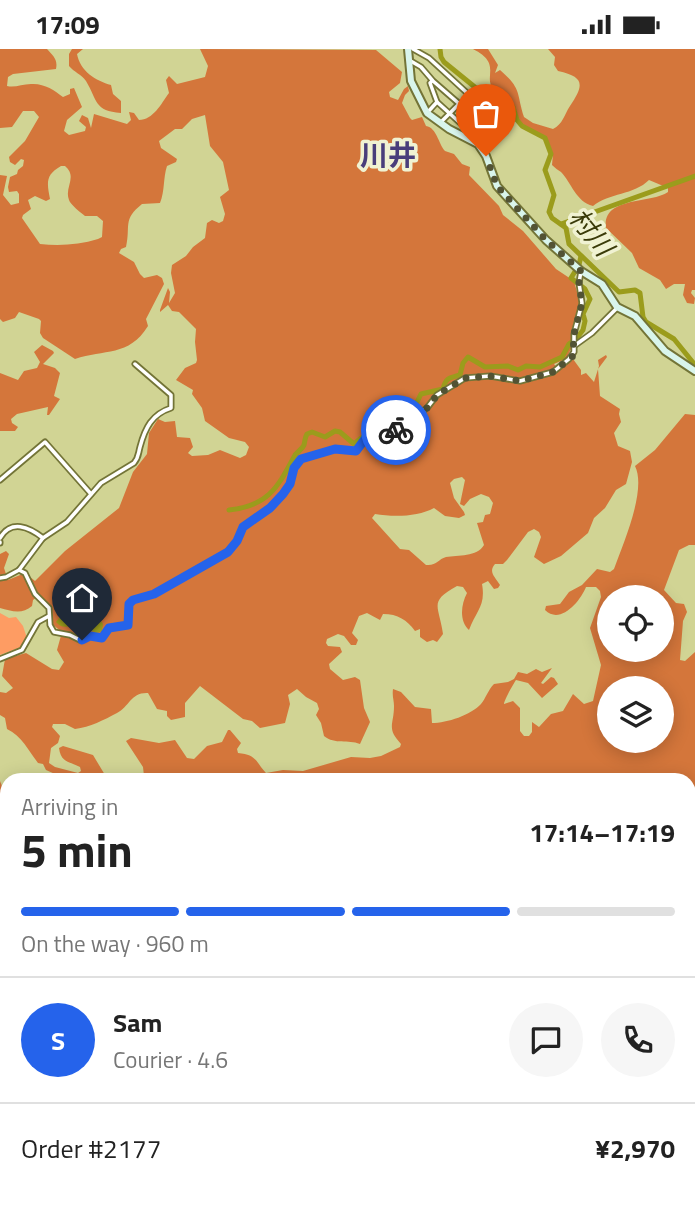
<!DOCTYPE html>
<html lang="en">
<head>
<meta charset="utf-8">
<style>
  body { margin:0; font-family:"Titillium Web","Noto Sans JP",sans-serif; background:#f6f6f6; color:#222; height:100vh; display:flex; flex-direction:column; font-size:26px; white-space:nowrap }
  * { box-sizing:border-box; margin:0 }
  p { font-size:23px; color:#767676 }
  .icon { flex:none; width:38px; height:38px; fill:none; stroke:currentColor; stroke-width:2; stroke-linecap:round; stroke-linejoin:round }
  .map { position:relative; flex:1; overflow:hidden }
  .drawer { position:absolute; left:0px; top:724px; width:696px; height:436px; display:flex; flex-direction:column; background:#fff; border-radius:21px 21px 0 0; box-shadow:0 4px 18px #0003 }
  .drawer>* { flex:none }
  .tools { position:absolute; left:597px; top:536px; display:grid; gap:14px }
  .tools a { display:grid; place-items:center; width:77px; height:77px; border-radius:50%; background:#fff; box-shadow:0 4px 18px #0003; font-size:35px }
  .pin { position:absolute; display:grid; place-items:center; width:60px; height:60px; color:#fff; margin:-72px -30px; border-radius:50% 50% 50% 0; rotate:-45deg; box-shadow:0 0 7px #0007 }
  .pin .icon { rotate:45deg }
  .courier { position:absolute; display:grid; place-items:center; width:70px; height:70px; margin:-35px; border:5px solid #2563eb; border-radius:50%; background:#fff; color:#222; box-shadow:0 2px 9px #0007 }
  .overview em { font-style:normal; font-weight:700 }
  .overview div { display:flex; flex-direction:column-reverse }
  .overview { display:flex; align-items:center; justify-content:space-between; height:119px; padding:0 21px }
  h1 { font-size:46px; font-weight:700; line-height:52px }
  .bar { display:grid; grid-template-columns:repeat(4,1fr); gap:10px 7px; align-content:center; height:84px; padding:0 21px }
  .bar i { height:9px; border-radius:5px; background:#e0e0e0 }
  .bar .active { background:#2563eb }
  .bar p { grid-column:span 4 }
  .line { display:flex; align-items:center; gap:18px; padding:0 21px; border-top:2px solid #e0e0e0 }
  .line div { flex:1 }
  .round { display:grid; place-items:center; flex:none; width:74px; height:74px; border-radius:37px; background:#f6f6f6 }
  .status { display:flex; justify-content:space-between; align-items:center; height:49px; padding:0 35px; background:#fff; direction:ltr }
  .status svg { height:19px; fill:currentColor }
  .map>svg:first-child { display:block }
  .green { fill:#fe9c63 }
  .forest { fill:#d4763b; fill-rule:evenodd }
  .water { fill:#9b9c1c }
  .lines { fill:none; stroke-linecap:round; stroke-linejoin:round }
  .river { stroke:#9b9c1c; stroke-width:5 }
  .minor-casing { stroke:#737437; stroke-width:7 }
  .secondary-casing { stroke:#737437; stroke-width:10 }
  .minor { stroke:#fff; stroke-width:3.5 }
  .secondary { stroke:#d9f5ec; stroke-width:6 }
  .done { stroke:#525334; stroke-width:7; stroke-dasharray:0 12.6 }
  .route { stroke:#2563eb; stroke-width:9 }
  .labels { text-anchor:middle; stroke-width:7; stroke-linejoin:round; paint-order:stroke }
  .water-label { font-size:26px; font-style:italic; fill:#3a3b09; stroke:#f0f2d2 }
  .quarter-label { font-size:28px; font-weight:bold; fill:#493e7b; stroke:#f0f2d2 }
</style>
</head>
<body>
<div class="status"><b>17:09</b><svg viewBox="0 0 49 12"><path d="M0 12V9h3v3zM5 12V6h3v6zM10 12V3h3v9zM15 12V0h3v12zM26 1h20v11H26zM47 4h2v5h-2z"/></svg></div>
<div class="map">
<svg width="695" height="1159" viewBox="0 0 695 1159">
  <rect width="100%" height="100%" fill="#d1d494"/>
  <polygon class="green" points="0,564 9,569 16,568 23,577 27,589 21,598 0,606"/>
  <g class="forest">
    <path d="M 0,0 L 47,0 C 53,7 58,10 56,20 L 13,25 L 8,28 L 7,37 C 15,39 22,35 31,35 C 44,34 54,41 63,48 L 70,45 L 70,40 L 74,39 L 82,58 L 67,71 L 64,82 L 69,86 L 85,82 L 86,78 L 79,72 L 82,66 L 88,69 L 91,79 L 94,65 L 127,75 L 131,71 L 129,63 L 134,64 L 139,71 C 153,71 161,55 169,44 L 166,31 L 169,27 L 177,35 L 205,28 L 208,17 L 200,0 L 376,1 L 402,23 L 400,34 L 389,43 L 390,48 L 398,51 L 404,40 L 408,37 L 409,42 L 405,46 L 402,54 L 410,69 L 412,71 L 422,68 L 426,77 C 437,79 438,94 445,102 L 454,105 L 462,115 L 470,118 L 469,126 L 499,157 L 503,166 L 523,182 L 556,220 L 574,232 L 580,254 L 571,284 L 571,300 L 566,310 L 554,315 L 559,321 L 573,310 L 581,321 L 581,326 L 586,324 L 594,333 L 599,317 L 598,311 L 606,306 L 607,308 L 598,320 L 600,347 L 620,360 L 619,365 L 621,373 L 614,384 L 618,397 L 630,402 L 632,413 L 626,435 L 616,441 L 605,459 L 594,469 L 588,484 L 561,507 L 544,515 L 534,508 L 541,488 L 539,483 L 534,480 L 528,483 L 507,511 L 503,515 L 495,515 C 488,523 495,528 500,536 L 498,539 L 494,540 L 488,532 L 482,535 C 486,557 476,562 469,581 C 459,572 461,555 467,544 L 463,538 L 457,537 C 428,553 439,556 443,585 L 437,593 L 433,591 L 427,593 L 420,588 L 420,580 L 415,582 C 407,571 398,565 383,565 L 380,571 L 367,564 L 359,567 L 352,584 L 358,591 L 356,596 L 351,596 L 344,587 L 338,585 L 327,590 L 326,594 L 328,597 L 340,598 L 342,603 L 329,615 L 330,620 L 343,631 L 355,628 L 360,631 L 364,659 L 370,673 L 360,695 C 348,690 335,696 324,687 L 321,674 L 316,666 L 319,660 L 317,654 L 306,648 L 297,640 L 288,646 L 290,655 L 285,674 L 260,679 L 252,672 L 243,670 L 200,637 L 185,654 L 185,668 L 171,671 L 167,667 L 167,662 L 157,660 L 148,644 C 131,643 129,658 117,664 C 104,671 90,678 75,680 L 65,675 L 53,675 L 52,678 L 60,687 L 58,694 L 51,699 L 49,714 L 55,718 L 78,724 L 81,722 L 80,718 C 69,712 61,714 59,699 L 63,697 L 93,706 L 108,731 L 56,731 L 55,725 L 46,721 L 43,715 L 38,714 C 28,701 22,687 7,680 L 5,669 L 0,666 L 0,643 L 6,644 L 13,639 L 2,627 L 5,610 L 26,604 L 52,620 L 59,621 L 64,613 L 57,601 L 62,583 L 53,576 L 51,559 L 37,548 L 33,551 L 32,557 C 22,566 11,562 0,559 L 0,505 L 6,502 L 9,505 L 4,519 L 8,531 L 25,524 L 35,532 L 65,502 L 119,459 L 133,423 L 147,405 L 149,384 L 158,370 L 165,373 L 175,372 L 177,388 L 190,389 L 193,398 L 188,404 L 192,407 L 208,406 L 220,401 L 240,409 L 246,406 L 249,398 L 245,393 L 229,389 L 205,372 L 202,359 L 192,345 L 193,341 L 176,331 L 185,319 L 196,314 L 197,311 L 195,293 L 196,280 L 179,263 L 172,262 L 168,256 L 160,263 L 160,261 L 168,239 L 170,243 L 169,254 L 175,244 L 171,224 L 172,216 L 186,207 L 193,198 L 205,189 L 207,174 L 212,171 L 219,174 L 223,172 L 225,165 L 220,148 L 229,141 L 223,113 L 210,97 L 205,66 L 192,70 L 182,80 L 175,80 L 159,92 L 161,99 L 177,110 L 176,113 L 167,117 C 163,129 165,142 160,154 L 142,155 C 122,171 131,177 126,198 L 121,200 L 119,204 L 134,213 L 140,225 L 144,229 L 157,226 L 162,229 L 164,235 L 146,270 L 148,277 C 129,308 104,300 75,310 L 43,289 L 40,284 L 41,272 L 39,270 L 19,263 L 15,269 L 3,273 L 0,270 L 0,126 L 7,127 L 3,146 L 11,156 L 19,154 L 19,145 L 17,142 L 9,143 L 8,138 L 10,128 L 17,125 L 18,121 L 23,117 L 24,111 L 21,110 L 15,116 L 10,113 L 9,108 L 25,92 L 39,68 L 34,62 L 23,62 L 12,78 L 0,79 ZM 61,117 L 65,117 C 78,128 64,138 69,151 C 70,155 81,164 85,167 L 97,167 L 103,172 L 102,188 L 98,190 C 79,196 59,197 40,195 L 22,169 L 23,166 L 31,160 L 28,151 L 35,147 L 46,152 L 50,150 C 47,134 45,126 61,117 ZM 462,428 L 465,431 L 460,455 L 464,457 L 470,450 L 481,445 L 489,448 L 493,454 L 490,465 L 485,466 L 483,473 L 477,474 L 484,496 C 477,508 458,506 446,508 C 438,510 437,517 426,516 L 409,501 L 400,500 L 372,469 L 375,465 C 393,468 418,468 434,459 L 445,467 L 459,469 L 465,466 L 464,463 L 454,449 L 450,434 L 454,430 Z"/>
    <path d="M 72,0 L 83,0 L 77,5 C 80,22 96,32 111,36 L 113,45 L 121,52 L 121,64 C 94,62 98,52 86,32 C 81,25 74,23 69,17 L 69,5 Z"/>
    <path d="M 473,0 L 488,0 L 498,16 L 495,24 L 500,21 C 522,40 516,43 524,68 L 533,74 L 553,80 C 563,75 564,66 570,57 C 584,36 585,28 558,22 L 554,16 L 555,8 L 548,0 L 695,0 L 695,241 L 692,241 L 691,244 L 695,249 L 694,255 L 687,254 L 683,246 L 685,235 L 674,235 L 666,240 L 660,231 L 639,219 L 632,204 L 606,179 C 602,147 651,155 668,143 L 668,139 L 649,131 C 634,146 609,144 593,157 C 576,153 571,133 561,123 C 558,121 555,119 552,116 L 553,105 L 546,88 C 539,84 528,80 522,75 C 513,67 514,53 504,46 C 500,43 498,45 494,41 C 482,28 503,15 473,0 Z"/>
    <polygon points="42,296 53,302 54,304 43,315 55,319 60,324 54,347 60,350 49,366 47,366 48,358 17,365 11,370 12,374 18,378 15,382 0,382 0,324 18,331 24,322 37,319 40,313 34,303"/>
    <path d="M 685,365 L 695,366 L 695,496 L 689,496 L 679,501 L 664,541 L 676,554 L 684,555 L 687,563 L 683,572 L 680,611 L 685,612 L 695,603 L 695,1159 L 574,1159 L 577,1153 L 690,1153 L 690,732 L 136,731 L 144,727 L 143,718 L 126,692 L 131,689 L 159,694 L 175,691 L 187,709 L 194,710 L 207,697 L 222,693 L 228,681 L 230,681 L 241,694 L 237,700 L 238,704 C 257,706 255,712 266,724 L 283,721 L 303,722 L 351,708 L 370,709 L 381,707 L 400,698 L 401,695 C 386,679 394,676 394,657 C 394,651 392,647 393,640 L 401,643 L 415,658 L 431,660 L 432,674 C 447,674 471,666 481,655 C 486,649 488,641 494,635 L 508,633 L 514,630 L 518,623 L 527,625 L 536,620 L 542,623 L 552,619 L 541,634 L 543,635 L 551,628 L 554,629 L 558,635 L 542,649 L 528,634 L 516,631 C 514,634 504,651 504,655 L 513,652 L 520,659 L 520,682 L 524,687 L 529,687 L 532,683 L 532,673 L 539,678 L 551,665 L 563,662 L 573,645 L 584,655 L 593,652 L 601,616 L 590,579 L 601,548 L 600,542 L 596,538 L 586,538 C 580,553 560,576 545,561 L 546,557 L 560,555 L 569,543 L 582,536 L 597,520 L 610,523 L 614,520 C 623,495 647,441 635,417 L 655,401 ZM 609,548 L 662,548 L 662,600 L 609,600 ZM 609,639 L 662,639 L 662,691 L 609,691 Z"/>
    <polygon points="0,732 7,750 7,1148 0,1155"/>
    <polygon points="131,1153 536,1153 539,1159 126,1159"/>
  </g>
  <path class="water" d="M 57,557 C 67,558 77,560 86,563 L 93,560 L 103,575 L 102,582 L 97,584 L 86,580 L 80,584 L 72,577 C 65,578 61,579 56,573 L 63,564 Z"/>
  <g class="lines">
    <g class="river">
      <polyline points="440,0 441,8 444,13 476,39 505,48 513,58 517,71 522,77 545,89 551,105 545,121 554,146 549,163 552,169 566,179 569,195 619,243 635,241 640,244 643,268 646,273 674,290 695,316"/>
      <polyline points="561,175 695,127"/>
      <path d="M 229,461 C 267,457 277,440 294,408 C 296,403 302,401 304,396 C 305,392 305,388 307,385 L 312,383 L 325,388 L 335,382 L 340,383 L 354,395 C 369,381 370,389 385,382 C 397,377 404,363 415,357 L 421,345 L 443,340 C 446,328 450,329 460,326 L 463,314 L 468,308 L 485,318 L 508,317 L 518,321 L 526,317 L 540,318 L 562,308 L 569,295 L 576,290 L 583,281 L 585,272 L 583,265 L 590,250 L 585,240 L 571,229 L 579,216 L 581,207"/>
      <polyline points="0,826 7,824"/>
      <polyline points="50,1159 56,1153"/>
      <polyline points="218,1159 222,1153"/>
    </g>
    <defs>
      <g id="minor">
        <polyline points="413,0 429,9 478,54"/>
        <polyline points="409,11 421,18 433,32 479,72"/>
        <polyline points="432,32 430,34 437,53 468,81"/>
        <polyline points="427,64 437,53"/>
        <polyline points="441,73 459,55"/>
        <polyline points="574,297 592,284 617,259"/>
        <polyline points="0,431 45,393 91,445"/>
        <path d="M 0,489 C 11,470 29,478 43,489"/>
        <polyline points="0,493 0,494"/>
        <polyline points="19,521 25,524 35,545 49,559 50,576 54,583 70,586 80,591 90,587 102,588 109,579 127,576 129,555 133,551 154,545 227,503 237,492 243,478 270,459 283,445 290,435 294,419 301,410 335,400 356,402 365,390 385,388 391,385 427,359 437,346 465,329 490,327 520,332 553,323 569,310 574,303 574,285 582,254 579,234 581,222"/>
        <path d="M 0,529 L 6,528 L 19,521 L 43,489 L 67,473 L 101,434 L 134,414 C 139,408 138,405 140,398 C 145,379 152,365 171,359 L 171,346 L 135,315"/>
        <polyline points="0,610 22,601 38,573 49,567"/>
        <polyline points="690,837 695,839"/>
      </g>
      <polyline id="secondary" points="408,0 411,32 427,64 449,80 478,95 486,107 497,137 546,191 581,222 602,235 617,258 635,267 665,302 695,322"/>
    </defs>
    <use href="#minor" class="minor-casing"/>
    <use href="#secondary" class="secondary-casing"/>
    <use href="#minor" class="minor"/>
    <use href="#secondary" class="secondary"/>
  </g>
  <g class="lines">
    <polyline class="done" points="396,381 427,359 437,346 465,329 490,327 520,332 553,323 573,307 574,285 582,254 579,234 581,222 546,191 497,137 486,107"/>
    <polyline class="route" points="82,591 90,587 102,589 109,579 128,576 129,555 133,551 154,545 228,503 237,492 243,478 270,459 283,445 290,435 294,419 301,410 335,400 356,402 365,390 385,388 396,381"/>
  </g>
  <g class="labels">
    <g class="water-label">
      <text transform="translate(591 183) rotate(51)" y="9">村川</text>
    </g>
    <g class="quarter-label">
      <text x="388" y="116">川井</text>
    </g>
  </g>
</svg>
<div class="tools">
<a><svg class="icon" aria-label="locate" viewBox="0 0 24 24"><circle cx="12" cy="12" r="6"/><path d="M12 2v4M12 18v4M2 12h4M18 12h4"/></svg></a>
<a><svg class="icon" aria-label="layers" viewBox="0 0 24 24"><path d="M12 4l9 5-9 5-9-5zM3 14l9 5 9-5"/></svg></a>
</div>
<div class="pin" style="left:486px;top:107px;background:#ea580c"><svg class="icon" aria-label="bag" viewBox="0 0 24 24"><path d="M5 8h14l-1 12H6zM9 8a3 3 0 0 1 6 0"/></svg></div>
<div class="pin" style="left:82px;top:591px;background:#1f2937"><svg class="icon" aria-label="home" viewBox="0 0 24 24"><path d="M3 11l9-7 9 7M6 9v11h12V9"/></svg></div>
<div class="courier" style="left:396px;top:381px"><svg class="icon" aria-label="bike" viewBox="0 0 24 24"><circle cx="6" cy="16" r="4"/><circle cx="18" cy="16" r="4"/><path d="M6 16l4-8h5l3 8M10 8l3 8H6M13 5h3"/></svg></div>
<section class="drawer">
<div class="overview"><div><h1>5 min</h1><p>Arriving in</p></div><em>17:14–17:19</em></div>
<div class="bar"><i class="active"></i><i class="active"></i><i class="active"></i><i></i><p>On the way · 960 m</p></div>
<div class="line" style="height:126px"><b class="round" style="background:#2563eb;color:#fff">S</b><div><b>Sam</b><p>Courier · 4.6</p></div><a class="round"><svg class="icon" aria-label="chat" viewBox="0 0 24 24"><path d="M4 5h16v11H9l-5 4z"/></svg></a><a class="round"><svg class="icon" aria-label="phone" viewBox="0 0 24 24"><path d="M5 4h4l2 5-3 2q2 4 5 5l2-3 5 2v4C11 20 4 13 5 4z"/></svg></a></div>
<div class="line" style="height:91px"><div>Order #2177</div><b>¥2,970</b></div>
</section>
</div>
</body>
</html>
